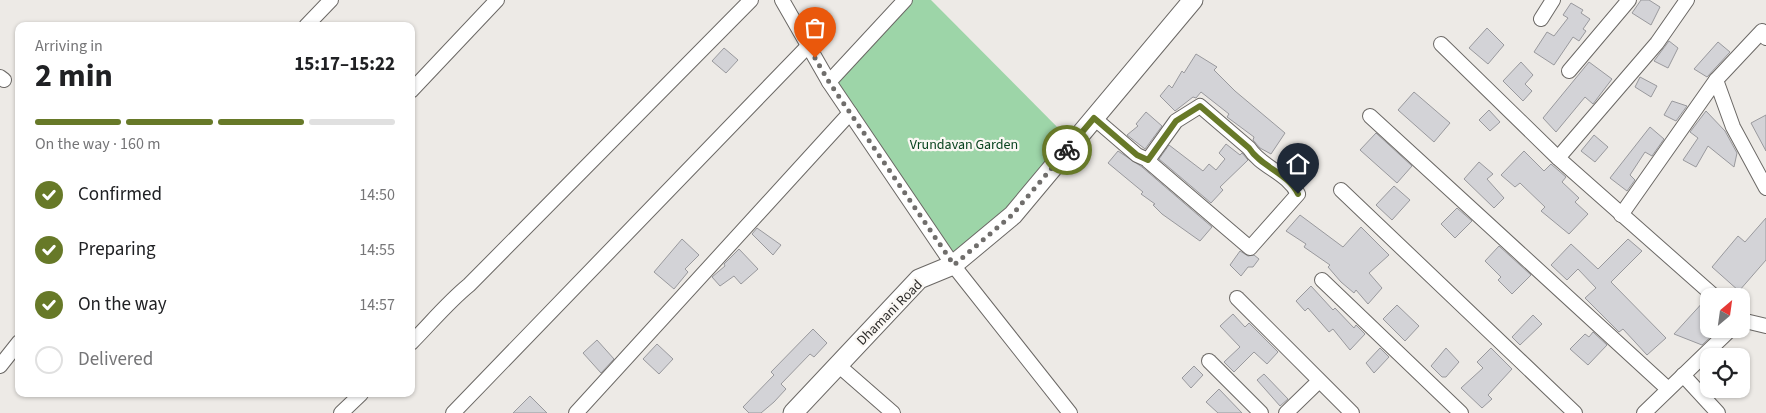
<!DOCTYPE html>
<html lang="en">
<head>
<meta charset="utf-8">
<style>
  body { margin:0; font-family:"Source Sans 3",sans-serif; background:#f2f2f2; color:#202124; height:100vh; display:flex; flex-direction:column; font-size:19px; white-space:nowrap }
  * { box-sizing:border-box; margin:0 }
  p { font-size:16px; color:#757577 }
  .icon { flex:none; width:28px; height:28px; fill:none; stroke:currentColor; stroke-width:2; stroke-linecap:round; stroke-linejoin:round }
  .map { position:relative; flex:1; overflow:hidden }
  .drawer { position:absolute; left:15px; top:22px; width:400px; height:375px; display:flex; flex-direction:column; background:#fff; border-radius:10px; box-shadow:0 1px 4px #0004 }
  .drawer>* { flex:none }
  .needle { width:32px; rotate:29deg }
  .buttons { position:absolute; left:1700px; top:288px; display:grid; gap:10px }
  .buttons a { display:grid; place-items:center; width:50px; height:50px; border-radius:10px; background:#fff; box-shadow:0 1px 4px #0004; font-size:25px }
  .pin { position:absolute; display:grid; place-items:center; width:42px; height:42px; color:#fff; margin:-51px -21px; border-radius:50% 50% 50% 0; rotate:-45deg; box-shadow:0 0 5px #0007 }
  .pin .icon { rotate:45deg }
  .courier { position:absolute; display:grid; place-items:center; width:50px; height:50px; margin:-25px; border:4px solid #677928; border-radius:50%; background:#fff; color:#222; box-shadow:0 1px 6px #0007 }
  .summary em { font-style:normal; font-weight:700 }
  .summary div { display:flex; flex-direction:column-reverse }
  .summary { display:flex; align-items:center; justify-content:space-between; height:85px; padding:0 20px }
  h1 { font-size:32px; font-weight:700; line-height:38px }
  .bar { display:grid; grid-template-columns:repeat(4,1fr); gap:8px 5px; align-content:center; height:60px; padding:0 20px }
  .bar i { height:6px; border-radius:4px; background:#e0e0e0 }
  .bar .selected { background:#677928 }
  .bar p { grid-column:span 4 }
  ol { padding:0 20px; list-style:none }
  li { display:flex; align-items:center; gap:15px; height:55px }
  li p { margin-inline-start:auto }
  li .icon { padding:5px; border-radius:50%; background:#677928; color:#fff; stroke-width:4 }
  li:last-child { color:#757577 }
  li i { width:28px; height:28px; border:2px solid #e0e0e0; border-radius:50% }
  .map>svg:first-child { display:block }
  .green { fill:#9dd5a8 }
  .building { fill:#d3d3d7; stroke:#99999d }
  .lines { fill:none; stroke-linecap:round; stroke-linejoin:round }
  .minor-casing { stroke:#6b6865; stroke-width:16 }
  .secondary-casing { stroke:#6b6865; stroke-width:21 }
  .minor { stroke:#fff; stroke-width:14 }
  .secondary { stroke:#fff; stroke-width:19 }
  .done { stroke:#706e6c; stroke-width:5; stroke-dasharray:0 9 }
  .route { stroke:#677928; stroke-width:6 }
  .labels { text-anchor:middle; stroke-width:4.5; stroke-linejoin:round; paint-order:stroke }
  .park-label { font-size:14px; fill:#08431e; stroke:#faf7f3 }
  .street-label { font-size:14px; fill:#2d2c2a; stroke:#faf7f3 }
</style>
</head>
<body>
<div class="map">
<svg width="1766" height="413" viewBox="0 0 1766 413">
  <rect width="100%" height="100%" fill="#edeae6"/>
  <polygon class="green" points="905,0 931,0 1073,143 953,265 829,82"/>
  <g class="building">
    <polygon points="1641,0 1649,0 1660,7 1651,25 1632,13"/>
    <polygon points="1571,3 1583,10 1581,13 1590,19 1583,29 1586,31 1579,41 1573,37 1554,65 1534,52 1547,32 1554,36 1568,18 1563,15"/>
    <polygon points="1487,28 1504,45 1488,64 1469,48"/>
    <polygon points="1669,41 1678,48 1668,68 1654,61"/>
    <polygon points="1718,42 1730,52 1707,77 1694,69"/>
    <polygon points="724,48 738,60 726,73 712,61"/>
    <polygon points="1196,54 1217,67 1214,70 1235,91 1285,133 1271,154 1260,148 1253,140 1254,137 1227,117 1229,114 1201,92 1196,98 1193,97 1175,111 1160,96 1169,85 1172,88 1182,71 1184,73"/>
    <polygon points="1521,62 1533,75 1525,84 1532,91 1523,101 1503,81"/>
    <polygon points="1589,62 1612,79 1593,104 1585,97 1556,132 1543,118"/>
    <polygon points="1640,77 1657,86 1651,97 1635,87"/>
    <polygon points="1414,92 1450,123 1434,142 1398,110"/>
    <polygon points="1672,101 1687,106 1676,121 1664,115"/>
    <polygon points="1489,110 1500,122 1490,131 1479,120"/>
    <polygon points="1706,111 1725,131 1737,153 1734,167 1708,146 1696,167 1683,160 1698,138 1690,132"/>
    <polygon points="1146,112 1162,126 1145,149 1127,135 1138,126 1136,124"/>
    <polygon points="1766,115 1766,151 1751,123"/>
    <polygon points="1650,127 1664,139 1652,156 1645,152 1630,175 1635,180 1627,191 1610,178"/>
    <polygon points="1376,133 1412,166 1397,183 1360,150"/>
    <polygon points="1594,135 1608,147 1595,162 1581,151"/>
    <polygon points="1226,144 1240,155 1242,153 1248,160 1220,187 1223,190 1211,203 1159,159 1169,145 1203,171 1209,164 1216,170 1225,159 1219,153"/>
    <polygon points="1118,151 1142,167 1212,227 1200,241 1162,214 1153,205 1155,204 1141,194 1143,192 1108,163"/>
    <polygon points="1524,151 1544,171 1551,164 1566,177 1562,182 1579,198 1575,202 1588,214 1569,234 1541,211 1545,207 1520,183 1515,187 1501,175"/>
    <polygon points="1479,162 1493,174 1487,179 1504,198 1494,208 1464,179"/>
    <polygon points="1394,186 1410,200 1392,220 1376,205"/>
    <polygon points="1457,208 1472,221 1455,238 1441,224"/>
    <polygon points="1300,215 1343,247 1361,227 1389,255 1369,273 1382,288 1368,304 1356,290 1354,293 1341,282 1328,267 1330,265 1304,247 1306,244 1286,231"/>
    <polygon points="1766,218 1766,260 1739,291 1712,267 1738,236 1745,242"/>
    <polygon points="757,228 781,245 773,255 752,234"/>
    <polygon points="682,239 699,255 685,269 688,272 674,289 654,272"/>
    <polygon points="1628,239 1642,251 1611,282 1666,338 1647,355 1623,329 1619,332 1585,298 1596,288 1578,269 1567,280 1551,265 1571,244 1598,269"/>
    <polygon points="1499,246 1531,275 1512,294 1498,280 1501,277 1485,261"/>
    <polygon points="739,249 758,269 741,284 734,276 720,286 712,277 725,266 724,264"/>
    <polygon points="1240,251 1248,256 1254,255 1259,259 1253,267 1248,267 1241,276 1230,265"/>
    <polygon points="1311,286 1333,310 1335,308 1354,328 1356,325 1365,334 1350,350 1333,329 1329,332 1308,308 1305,311 1296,301"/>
    <polygon points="1705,300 1709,303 1709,329 1719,329 1702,345 1674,334"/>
    <polygon points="1397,305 1419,326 1405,341 1383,319"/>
    <polygon points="1233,314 1245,327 1249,323 1278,352 1267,364 1254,352 1234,372 1224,362 1240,347 1220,326"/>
    <polygon points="1533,315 1542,324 1520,345 1512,337"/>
    <polygon points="813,329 827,343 814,357 810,354 781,384 786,389 774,402 761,413 749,413 743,407 774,375 771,372"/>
    <polygon points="1593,332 1607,345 1588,365 1570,349 1585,334 1589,337"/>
    <polygon points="597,340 614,359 601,373 583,353"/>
    <polygon points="657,344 673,359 659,374 643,359"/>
    <polygon points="1380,348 1389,357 1374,373 1366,363"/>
    <polygon points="1446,348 1459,362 1446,377 1442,377 1431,366"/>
    <polygon points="1491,348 1512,369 1488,395 1492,399 1482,408 1461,388 1483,368 1477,362"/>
    <polygon points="1194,366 1203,375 1191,388 1182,378"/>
    <polygon points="1264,374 1288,399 1280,406 1257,380"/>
    <polygon points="1219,389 1242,413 1218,413 1206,402"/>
    <polygon points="530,396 547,413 513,413"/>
  </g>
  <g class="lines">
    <defs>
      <g id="minor">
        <polyline points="782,0 829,82 953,265 1070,413"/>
        <polyline points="1541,19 1553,0"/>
        <polyline points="306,26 331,0"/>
        <polyline points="1441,44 1558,158 1714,296"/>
        <polyline points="1569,71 1629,0"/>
        <polyline points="0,77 4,80"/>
        <polyline points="1716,80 1762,31 1766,38"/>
        <polyline points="829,82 905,0"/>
        <polyline points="411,91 497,0"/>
        <polyline points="1370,116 1668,389"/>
        <path d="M 1094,118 L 1137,155 L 1148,160 L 1176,121 L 1200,106 L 1249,148 C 1261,167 1288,173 1298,194 L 1250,248 L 1148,161"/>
        <polyline points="1558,158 1657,43 1687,0"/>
        <polyline points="1341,190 1575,413"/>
        <polyline points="1621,215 1716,80 1733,127 1766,188"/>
        <polyline points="1322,280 1461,413"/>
        <polyline points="1237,298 1352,413"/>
        <polyline points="1741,320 1766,326"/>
        <path d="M 411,343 C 430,324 448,302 469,285 L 751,0"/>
        <polyline points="1209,361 1261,413"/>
        <polyline points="838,365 893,413"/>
        <polyline points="0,366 19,342"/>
        <polyline points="1683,375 1718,413"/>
        <polyline points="341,413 361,394"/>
        <polyline points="453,413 808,46"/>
        <polyline points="576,413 850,113"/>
        <polyline points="1286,413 1319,381"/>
        <polyline points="1644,413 1731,329"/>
      </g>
      <polyline id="secondary" points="793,413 919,279 953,265 1013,215 1193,0"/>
    </defs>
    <use href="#minor" class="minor-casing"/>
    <use href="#secondary" class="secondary-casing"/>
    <use href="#minor" class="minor"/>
    <use href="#secondary" class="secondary"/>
  </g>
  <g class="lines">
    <polyline class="done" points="815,58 829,82 954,265 1012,215 1067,150"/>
    <path class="route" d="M 1067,150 L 1094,118 L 1137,155 L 1148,160 L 1176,121 L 1200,106 L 1249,148 C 1261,167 1288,173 1298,194"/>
  </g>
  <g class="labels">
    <g class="park-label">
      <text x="964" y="149">Vrundavan Garden</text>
    </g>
    <g class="street-label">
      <text transform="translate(889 312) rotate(-45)" y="5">Dhamani Road</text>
    </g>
  </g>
</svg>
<div class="buttons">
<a><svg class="needle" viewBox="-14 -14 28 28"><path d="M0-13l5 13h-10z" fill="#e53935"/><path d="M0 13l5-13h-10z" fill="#757577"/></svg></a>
<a><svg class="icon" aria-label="locate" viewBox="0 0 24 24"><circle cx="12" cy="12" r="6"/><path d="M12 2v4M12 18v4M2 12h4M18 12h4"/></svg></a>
</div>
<div class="pin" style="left:815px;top:58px;background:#ea580c"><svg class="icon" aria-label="bag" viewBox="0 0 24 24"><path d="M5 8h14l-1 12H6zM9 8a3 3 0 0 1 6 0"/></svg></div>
<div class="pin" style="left:1298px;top:194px;background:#1f2937"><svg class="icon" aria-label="home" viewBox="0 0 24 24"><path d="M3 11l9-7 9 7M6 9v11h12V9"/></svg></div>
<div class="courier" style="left:1067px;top:150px"><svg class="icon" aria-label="bike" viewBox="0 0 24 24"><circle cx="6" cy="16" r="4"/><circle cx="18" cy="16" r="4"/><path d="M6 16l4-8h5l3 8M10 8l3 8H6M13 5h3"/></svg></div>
<section class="drawer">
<div class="summary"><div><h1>2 min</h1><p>Arriving in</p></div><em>15:17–15:22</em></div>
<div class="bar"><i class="selected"></i><i class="selected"></i><i class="selected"></i><i></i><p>On the way · 160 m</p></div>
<ol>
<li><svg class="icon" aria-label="check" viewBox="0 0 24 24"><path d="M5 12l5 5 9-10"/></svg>Confirmed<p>14:50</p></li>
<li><svg class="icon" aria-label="check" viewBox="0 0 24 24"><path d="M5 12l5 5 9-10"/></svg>Preparing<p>14:55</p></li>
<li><svg class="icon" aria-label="check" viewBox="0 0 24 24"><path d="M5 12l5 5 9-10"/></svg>On the way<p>14:57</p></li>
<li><i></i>Delivered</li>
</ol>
</section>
</div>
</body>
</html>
